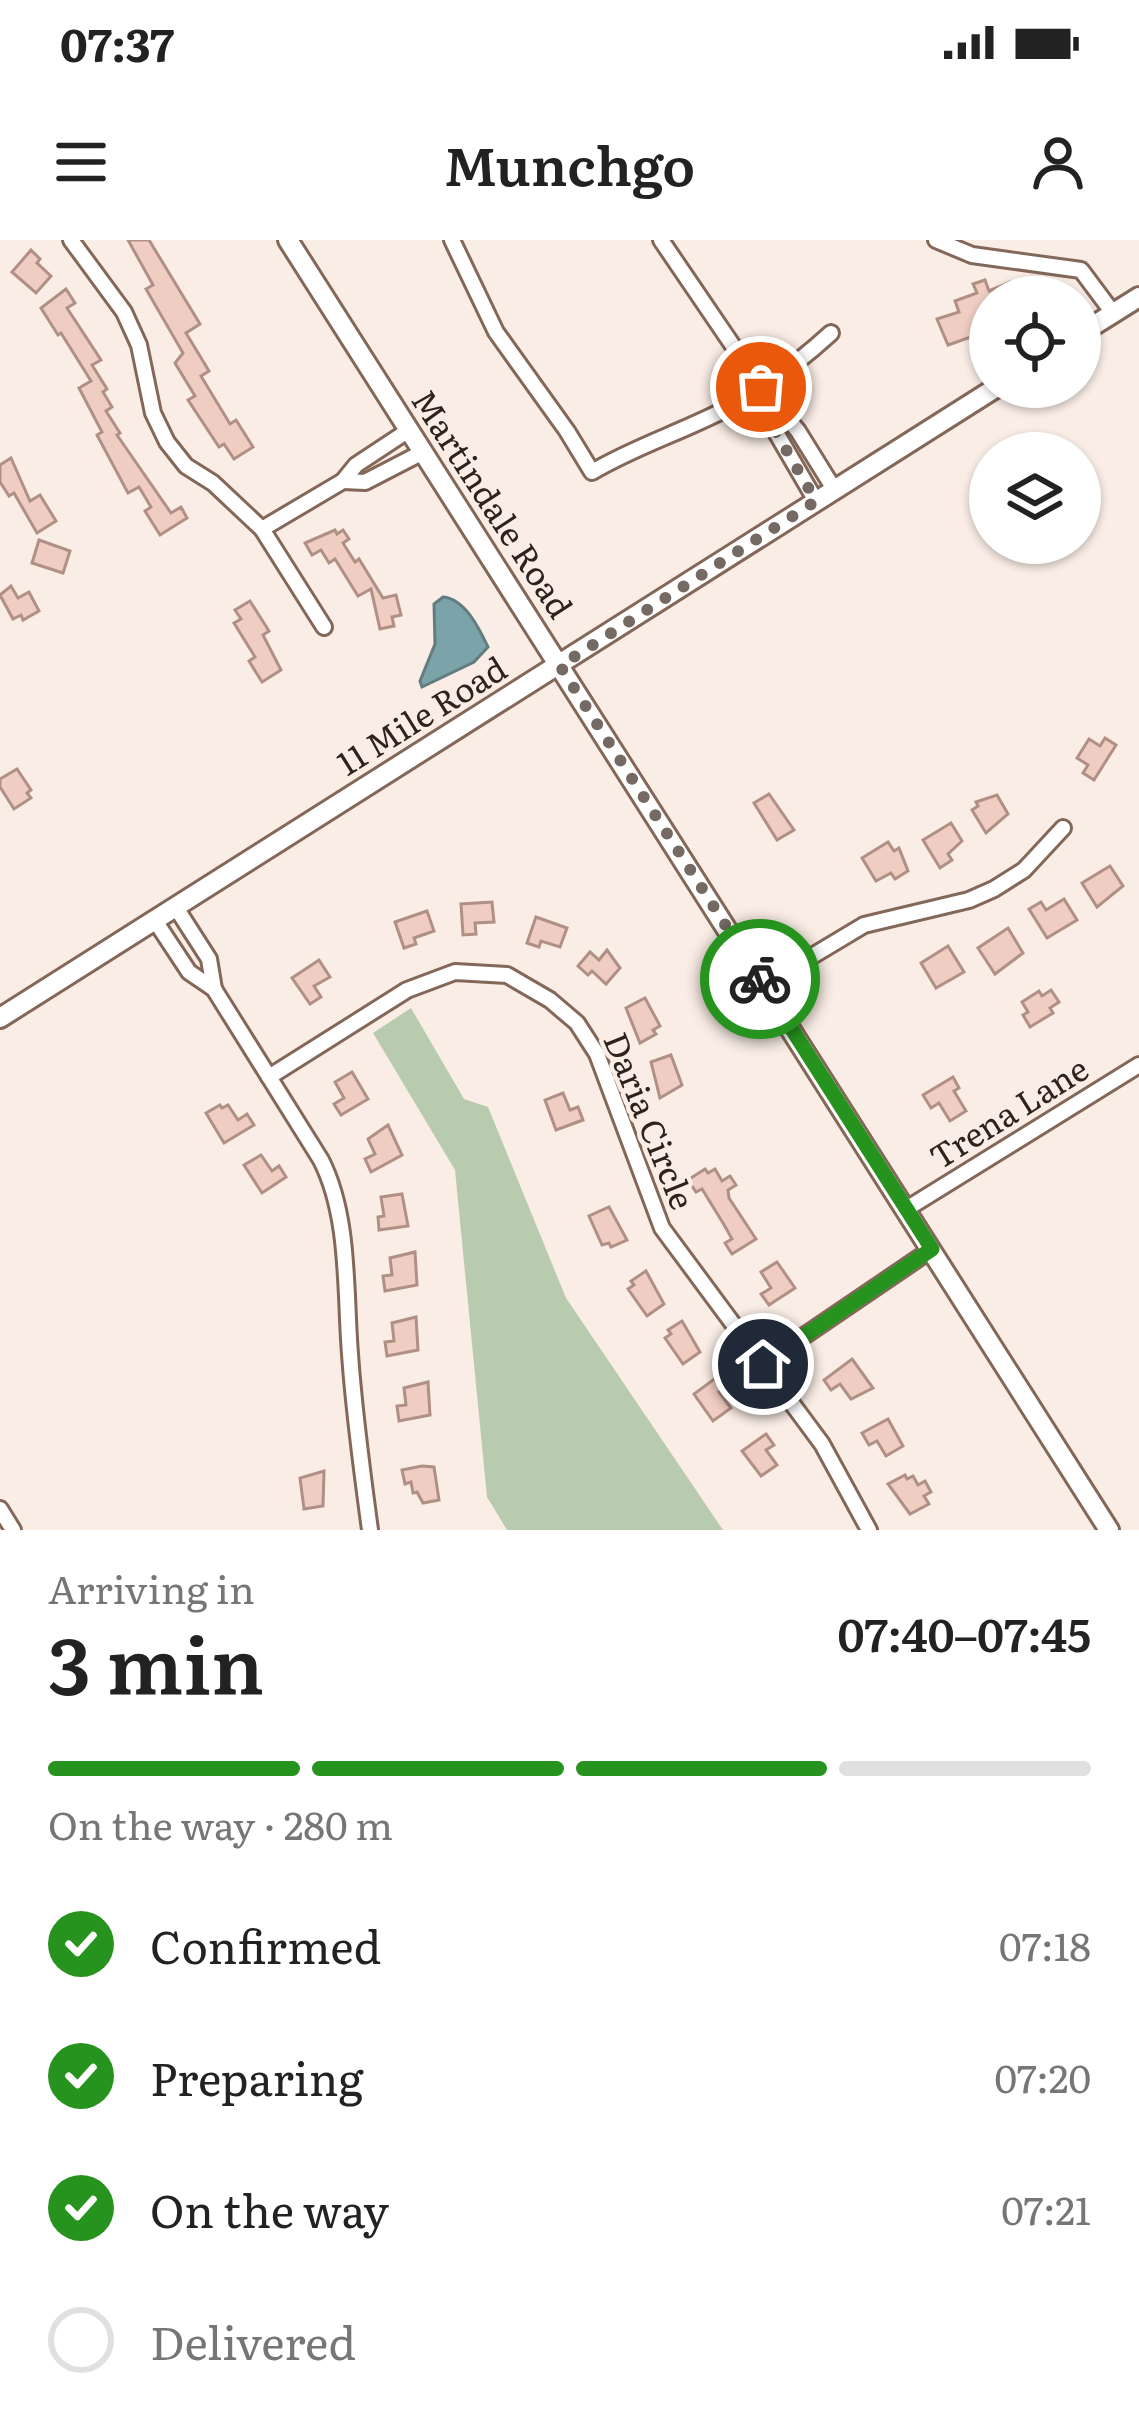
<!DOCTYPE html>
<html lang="en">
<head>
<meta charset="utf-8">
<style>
  body { margin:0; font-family:Literata,serif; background:#f6f6f6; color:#222; height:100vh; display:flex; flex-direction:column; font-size:45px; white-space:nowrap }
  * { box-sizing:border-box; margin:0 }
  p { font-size:39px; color:#767676 }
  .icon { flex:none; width:66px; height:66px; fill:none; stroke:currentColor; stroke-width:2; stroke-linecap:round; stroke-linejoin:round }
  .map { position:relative; height:1290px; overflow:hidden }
  .drawer { display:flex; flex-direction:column; background:#fff; flex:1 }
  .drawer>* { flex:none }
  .buttons { position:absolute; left:969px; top:36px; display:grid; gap:24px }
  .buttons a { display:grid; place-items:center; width:132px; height:132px; border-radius:50%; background:#fff; box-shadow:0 3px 9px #0004; font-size:60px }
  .pin { position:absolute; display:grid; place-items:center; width:102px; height:102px; color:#fff; margin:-51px; border:6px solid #fff; border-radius:50%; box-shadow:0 3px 12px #0007 }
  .courier { position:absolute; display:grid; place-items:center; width:120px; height:120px; margin:-60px; border:9px solid #25931d; border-radius:50%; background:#fff; color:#222; box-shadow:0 3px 15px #0007 }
  .head em { font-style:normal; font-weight:600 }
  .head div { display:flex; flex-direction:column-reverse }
  .head { display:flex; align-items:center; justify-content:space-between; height:204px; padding:0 48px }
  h1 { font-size:78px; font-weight:600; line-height:90px }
  .bar { display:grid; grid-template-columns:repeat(4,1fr); gap:18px 12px; align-content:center; height:144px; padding:0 48px }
  .bar i { height:15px; border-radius:9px; background:#e0e0e0 }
  .bar .current { background:#25931d }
  .bar p { grid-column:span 4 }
  ol { padding:0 48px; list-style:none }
  li { display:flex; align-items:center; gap:36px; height:132px }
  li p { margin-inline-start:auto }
  li .icon { padding:12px; border-radius:50%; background:#25931d; color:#fff; stroke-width:4 }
  li:last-child { color:#767676 }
  li i { width:66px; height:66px; border:6px solid #e0e0e0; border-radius:50% }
  .status { display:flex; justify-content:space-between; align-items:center; height:84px; padding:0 60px; background:#fff; direction:ltr }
  .status svg { height:33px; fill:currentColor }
  header { display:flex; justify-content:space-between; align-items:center; height:156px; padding:0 48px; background:#fff; font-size:54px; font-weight:600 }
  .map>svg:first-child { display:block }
  .green { fill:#b9cbaf }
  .water { fill:#7ba3aa; stroke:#647c7f; stroke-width:3 }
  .building { fill:#f0cdc2; stroke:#b09085; stroke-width:3 }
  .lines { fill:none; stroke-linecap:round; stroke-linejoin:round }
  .street-casing { stroke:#836758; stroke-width:20 }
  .secondary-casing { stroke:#836758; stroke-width:24 }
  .street { stroke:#fff; stroke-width:14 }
  .secondary { stroke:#fff; stroke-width:18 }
  .done { stroke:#756963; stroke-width:12; stroke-dasharray:0 21.6 }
  .route { stroke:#25931d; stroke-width:15 }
  .labels { text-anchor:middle; stroke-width:9; stroke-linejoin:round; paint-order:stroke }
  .street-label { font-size:33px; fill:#2e221c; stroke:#faede6 }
</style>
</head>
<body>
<div class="status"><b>07:37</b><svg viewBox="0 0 49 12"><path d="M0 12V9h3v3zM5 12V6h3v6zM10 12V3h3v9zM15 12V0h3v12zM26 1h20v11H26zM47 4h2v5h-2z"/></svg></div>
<header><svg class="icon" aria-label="menu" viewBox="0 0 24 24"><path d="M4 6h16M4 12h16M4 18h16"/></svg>Munchgo<svg class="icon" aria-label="person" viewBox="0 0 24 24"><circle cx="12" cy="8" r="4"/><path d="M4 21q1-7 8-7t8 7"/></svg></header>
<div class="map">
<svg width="1139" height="1290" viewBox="0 0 1139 1290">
  <rect width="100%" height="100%" fill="#faede6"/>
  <polygon class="green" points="411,768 464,859 488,867 566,1058 723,1290 507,1290 487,1257 455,930 373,793"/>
  <path class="water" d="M 443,357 C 465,359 479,388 488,407 L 474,422 L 422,447 L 420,441 L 435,404 L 434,364 Z"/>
  <g class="building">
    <polygon points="128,0 149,0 200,84 186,93 209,131 201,136 230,184 236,180 253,207 234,219 224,204 219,207 188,160 195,156 175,123 183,113 146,49 153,45"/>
    <polygon points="31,10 40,19 37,23 51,36 36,53 12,32"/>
    <polygon points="985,40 989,51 1010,42 1015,57 990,57 990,80 981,83 985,92 948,105 937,79 959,72 955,61 977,53 973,44"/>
    <polygon points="66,49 75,63 67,68 101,120 92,125 107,149 103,152 112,167 106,171 120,193 117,195 171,273 181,267 187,278 160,295 145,271 151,267 139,247 128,253 97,195 102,192 79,148 91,141 61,93 58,95 41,68"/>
    <polygon points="11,218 30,261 40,255 56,281 37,293 14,253 9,256 0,242 0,225"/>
    <polygon points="335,290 337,294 343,290 349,299 343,303 355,322 359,319 383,358 396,355 401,375 392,377 394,386 380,389 371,349 358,356 335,319 329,323 321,310 312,315 305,303"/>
    <polygon points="39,300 70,311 63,333 32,323"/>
    <polygon points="11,346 18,358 29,352 39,371 23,380 21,375 13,379 0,355"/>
    <polygon points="250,361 269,391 263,395 281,430 262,442 249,421 255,417 234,383 241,379 235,370"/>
    <polygon points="1105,498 1116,505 1094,540 1083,533 1088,525 1077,518 1089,499 1100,506"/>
    <polygon points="17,529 31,550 27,553 31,558 14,569 0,547 0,539"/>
    <polygon points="769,554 794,590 777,600 754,563"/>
    <polygon points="997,555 1008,574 986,593 972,570 978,566 976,562"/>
    <polygon points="951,583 962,601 948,614 952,620 940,628 923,600"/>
    <polygon points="888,602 894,611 899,608 908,631 895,639 891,633 876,641 862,618"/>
    <polygon points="1110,626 1123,646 1097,667 1082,643"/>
    <polygon points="1064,659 1077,680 1047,698 1029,669 1041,662 1046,670"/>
    <polygon points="492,662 494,682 475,683 476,694 463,695 461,664"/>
    <polygon points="427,671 434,691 414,698 416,704 404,708 395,682"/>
    <polygon points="536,677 567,688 560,707 541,701 539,707 527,703"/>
    <polygon points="1008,688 1023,713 995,734 978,708"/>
    <polygon points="948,706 964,732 936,748 921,723"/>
    <polygon points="607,710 620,728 606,744 592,731 588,735 578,726 590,712 599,720"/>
    <polygon points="319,720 330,737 314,746 321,757 310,764 292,738"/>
    <polygon points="1051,750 1059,762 1050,768 1053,773 1030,787 1023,775 1028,772 1022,762 1039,751 1042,756"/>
    <polygon points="645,758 660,786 653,790 656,794 640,803 626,768"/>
    <polygon points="671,815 682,845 660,858 651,822"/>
    <polygon points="352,832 368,859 341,875 334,864 344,858 335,842"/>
    <polygon points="953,837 959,848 954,851 966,871 950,881 939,863 931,868 923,855"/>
    <polygon points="563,853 570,870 578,867 583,880 556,890 545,860"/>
    <polygon points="220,865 222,868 228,865 238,880 247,874 254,885 224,903 206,873"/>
    <polygon points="388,885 402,915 371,932 365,919 375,914 368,899"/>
    <polygon points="261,915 272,931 279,926 286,937 262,953 244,925"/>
    <polygon points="705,929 708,933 715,929 722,941 730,936 736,945 728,950 729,958 756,999 732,1014 725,1003 732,999 723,983 702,949 696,952 688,940"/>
    <polygon points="402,954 408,986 379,990 378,977 384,976 381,957"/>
    <polygon points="609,967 627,1000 611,1007 609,1003 602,1005 589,976"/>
    <polygon points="415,1012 417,1045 385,1051 383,1036 392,1035 390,1018"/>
    <polygon points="777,1022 795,1048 769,1065 761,1054 771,1048 761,1032"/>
    <polygon points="646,1031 664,1064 647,1076 628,1049 634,1045 631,1041"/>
    <polygon points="416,1077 418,1110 387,1116 385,1102 394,1101 392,1083"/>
    <polygon points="682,1081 700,1112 683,1124 665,1098 671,1094 668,1090"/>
    <polygon points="852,1119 873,1148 851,1159 840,1144 831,1150 824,1140"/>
    <polygon points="721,1134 729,1145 719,1152 731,1168 713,1181 694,1154"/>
    <polygon points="428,1142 430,1175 399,1181 397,1166 406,1165 404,1148"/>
    <polygon points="888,1179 903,1206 886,1216 877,1201 869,1205 862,1193"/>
    <polygon points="766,1194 774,1205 766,1210 777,1225 761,1236 742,1211"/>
    <polygon points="422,1226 434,1227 439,1260 423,1263 417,1252 413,1253 411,1242 405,1244 402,1230"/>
    <polygon points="324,1231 323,1266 304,1269 300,1238"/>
    <polygon points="905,1235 907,1239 913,1236 918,1245 925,1241 931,1252 924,1256 929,1264 910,1274 888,1244"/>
  </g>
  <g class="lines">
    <defs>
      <g id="street">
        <polyline points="71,0 124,72 139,105 153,173 167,202 186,226 213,243 262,289 324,387"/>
        <path d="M 452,0 L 496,92 L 567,191 L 592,232 C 634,207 679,193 722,171 C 762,150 797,124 831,93"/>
        <polyline points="661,0 761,147 798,191 834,249"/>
        <polyline points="936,0 972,15 1081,30 1113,73"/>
        <polyline points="761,147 763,170 816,261"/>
        <polyline points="343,241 365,242 423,212"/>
        <polyline points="262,289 343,241 356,225 409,190"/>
        <polyline points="175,666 209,719 214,749"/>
        <path d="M 154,679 L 189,732 L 214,749 L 321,920 C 350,977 345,1052 350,1114 C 354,1173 362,1231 370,1290"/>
        <polyline points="764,745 864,685 969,660 994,649 1024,630 1063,588"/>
        <polyline points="269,837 407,750 455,732 507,735 550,760 577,783 597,814 662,988 822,1204 869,1290"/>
        <polyline points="908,968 1139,825"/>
        <polyline points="763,1124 932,1009"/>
        <polyline points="0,1269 13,1290"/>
      </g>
      <g id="secondary">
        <polyline points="288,0 1109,1290"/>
        <polyline points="1080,94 1139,57"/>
        <polyline points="0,778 997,147"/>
      </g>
    </defs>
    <use href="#street" class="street-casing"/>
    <use href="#secondary" class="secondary-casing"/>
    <use href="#street" class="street"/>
    <use href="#secondary" class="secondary"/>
  </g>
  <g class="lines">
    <polyline class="done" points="760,739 560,426 816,261 763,170 761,147"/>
    <polyline class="route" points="760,739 932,1009 763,1124"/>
  </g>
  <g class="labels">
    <g class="street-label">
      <text transform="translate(492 264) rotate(57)" y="12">Martindale Road</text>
      <text transform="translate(422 476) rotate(-32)" y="12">11 Mile Road</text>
      <text transform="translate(1009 873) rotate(-32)" y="12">Trena Lane</text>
      <text transform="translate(649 881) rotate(68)" y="12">Daria Circle</text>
    </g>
  </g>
</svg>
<div class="buttons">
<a><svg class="icon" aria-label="locate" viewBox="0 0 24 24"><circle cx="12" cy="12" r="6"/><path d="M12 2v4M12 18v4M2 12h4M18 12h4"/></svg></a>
<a><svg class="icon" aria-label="layers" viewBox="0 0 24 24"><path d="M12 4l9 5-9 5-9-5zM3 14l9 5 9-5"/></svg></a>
</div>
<div class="pin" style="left:761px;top:147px;background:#ea580c"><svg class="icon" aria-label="bag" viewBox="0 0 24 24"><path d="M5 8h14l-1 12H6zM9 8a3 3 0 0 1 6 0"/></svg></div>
<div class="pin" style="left:763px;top:1124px;background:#1f2937"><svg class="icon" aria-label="home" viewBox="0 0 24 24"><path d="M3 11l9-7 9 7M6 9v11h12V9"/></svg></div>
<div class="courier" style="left:760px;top:739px"><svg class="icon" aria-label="bike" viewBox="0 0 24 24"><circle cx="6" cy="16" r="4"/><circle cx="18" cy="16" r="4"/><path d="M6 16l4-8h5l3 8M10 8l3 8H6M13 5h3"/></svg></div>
</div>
<section class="drawer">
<div class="head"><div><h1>3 min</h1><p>Arriving in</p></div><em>07:40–07:45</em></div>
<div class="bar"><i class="current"></i><i class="current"></i><i class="current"></i><i></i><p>On the way · 280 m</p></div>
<ol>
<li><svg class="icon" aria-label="check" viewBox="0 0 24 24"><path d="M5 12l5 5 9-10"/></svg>Confirmed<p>07:18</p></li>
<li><svg class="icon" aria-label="check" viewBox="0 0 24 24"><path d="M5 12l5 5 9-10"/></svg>Preparing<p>07:20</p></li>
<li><svg class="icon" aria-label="check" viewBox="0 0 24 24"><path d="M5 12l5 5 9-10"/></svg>On the way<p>07:21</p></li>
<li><i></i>Delivered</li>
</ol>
</section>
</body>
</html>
